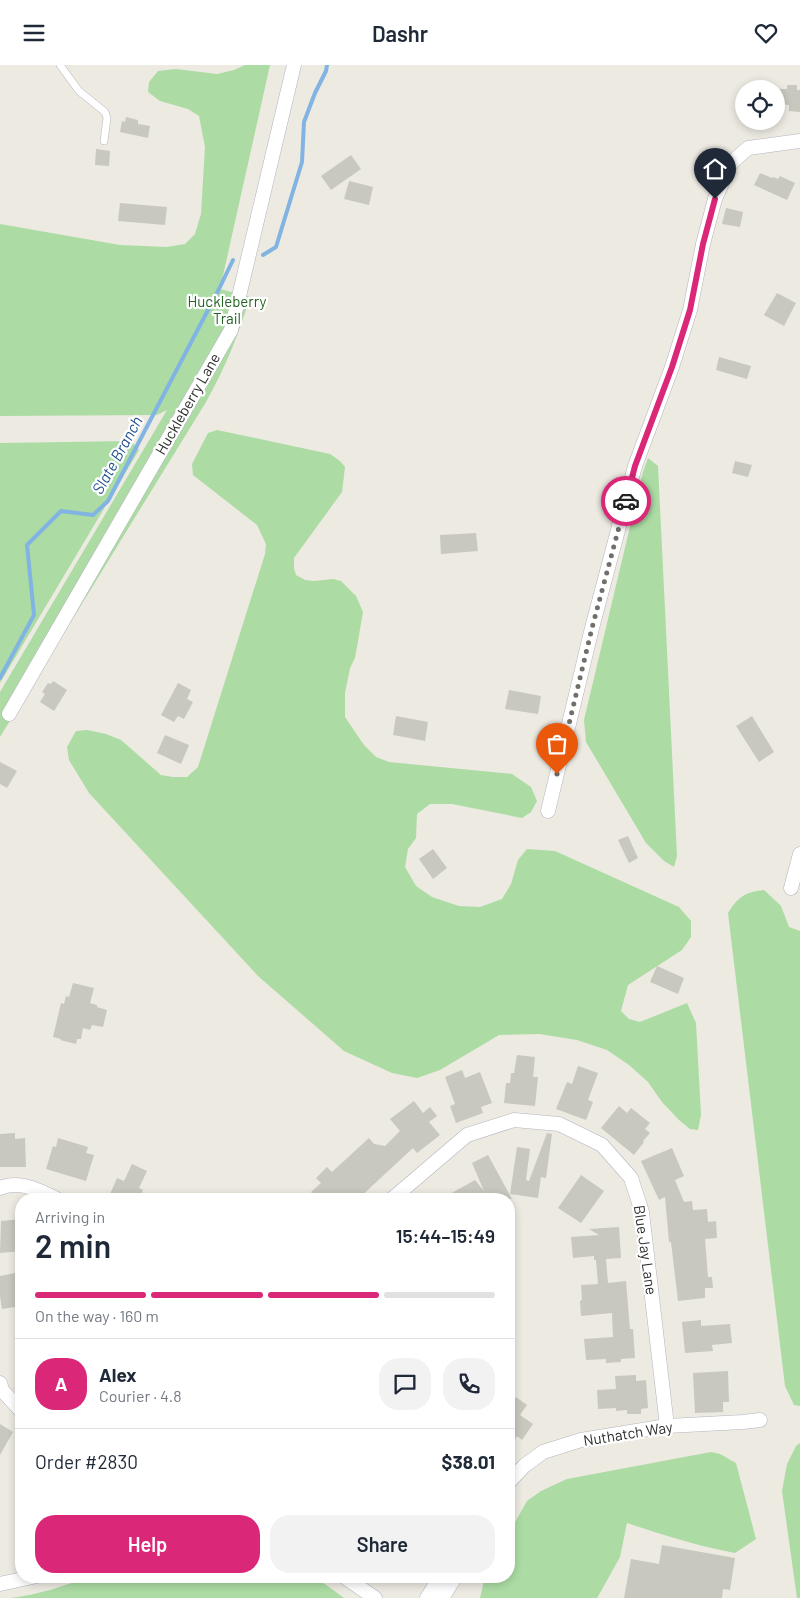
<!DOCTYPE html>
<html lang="en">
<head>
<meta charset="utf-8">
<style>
  body { margin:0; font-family:Barlow,sans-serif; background:#f2f2f3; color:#1f2937; height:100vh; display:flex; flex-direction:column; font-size:19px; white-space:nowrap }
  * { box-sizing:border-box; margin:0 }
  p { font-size:16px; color:#747a83 }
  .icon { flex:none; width:28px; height:28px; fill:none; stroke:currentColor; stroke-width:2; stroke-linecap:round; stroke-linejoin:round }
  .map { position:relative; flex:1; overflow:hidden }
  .details { position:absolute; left:15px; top:1128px; width:500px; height:390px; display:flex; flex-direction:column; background:#fff; border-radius:20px; box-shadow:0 2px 8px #0003 }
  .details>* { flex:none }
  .fabs { position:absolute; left:735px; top:15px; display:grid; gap:10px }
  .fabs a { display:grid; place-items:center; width:50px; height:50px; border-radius:50%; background:#fff; box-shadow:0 2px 8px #0003; font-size:25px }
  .pin { position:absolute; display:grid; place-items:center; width:42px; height:42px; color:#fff; margin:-51px -21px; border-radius:50% 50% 50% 0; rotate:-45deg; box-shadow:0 0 5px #0007 }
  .pin .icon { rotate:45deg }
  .courier { position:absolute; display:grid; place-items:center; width:50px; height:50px; margin:-25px; border:4px solid #db2777; border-radius:50%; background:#fff; color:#222; box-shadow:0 1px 6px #0007 }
  .headline em { font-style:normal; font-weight:600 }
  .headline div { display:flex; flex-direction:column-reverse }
  .headline { display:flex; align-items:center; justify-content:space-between; height:85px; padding:0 20px }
  h1 { font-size:32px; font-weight:600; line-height:38px }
  .bar { display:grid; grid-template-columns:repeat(4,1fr); gap:8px 5px; align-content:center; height:60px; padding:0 20px }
  .bar i { height:6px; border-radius:4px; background:#e0e1e3 }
  .bar .on { background:#db2777 }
  .bar p { grid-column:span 4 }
  .line { display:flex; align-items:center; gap:12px; padding:0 20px; border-top:1px solid #e0e1e3 }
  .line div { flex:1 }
  .round { display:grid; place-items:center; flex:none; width:52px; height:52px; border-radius:20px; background:#f2f2f3 }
  .primary-button { display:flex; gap:10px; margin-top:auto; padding:10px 20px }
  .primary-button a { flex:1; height:58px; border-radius:20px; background:#db2777; color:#fff; font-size:20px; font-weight:600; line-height:58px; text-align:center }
  .primary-button a+a { background:#f2f2f3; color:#1f2937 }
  header { display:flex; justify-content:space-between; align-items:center; height:65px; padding:0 20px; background:#fff; font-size:22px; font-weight:600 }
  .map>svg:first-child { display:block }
  .green { fill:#acdca4 }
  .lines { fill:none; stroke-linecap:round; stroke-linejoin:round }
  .stream { stroke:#81b4e2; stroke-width:4 }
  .building { fill:#c9c8bf }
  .lane-casing { stroke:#b5b4bf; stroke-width:8 }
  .street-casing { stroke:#b5b4bf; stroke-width:15 }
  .lane { stroke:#fff; stroke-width:7 }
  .street { stroke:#fff; stroke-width:14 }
  .done { stroke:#706f6c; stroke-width:5; stroke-dasharray:0 9 }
  .route { stroke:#db2777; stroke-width:6 }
  .labels { text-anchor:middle; stroke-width:4.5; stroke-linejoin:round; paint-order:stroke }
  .park-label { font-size:15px; fill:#246324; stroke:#fff }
  .street-label { font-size:15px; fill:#2d2d2d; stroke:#fff }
  .water-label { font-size:16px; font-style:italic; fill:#1e5190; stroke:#fff }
</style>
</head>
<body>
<header><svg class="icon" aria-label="menu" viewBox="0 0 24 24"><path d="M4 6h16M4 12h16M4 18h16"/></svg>Dashr<svg class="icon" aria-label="heart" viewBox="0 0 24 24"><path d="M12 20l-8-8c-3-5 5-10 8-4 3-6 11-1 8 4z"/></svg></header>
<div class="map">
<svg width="800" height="1533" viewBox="0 0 800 1533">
  <rect width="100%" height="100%" fill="#eceae1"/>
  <g class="green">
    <path d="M 245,0 L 270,0 L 220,224 L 250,232 C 239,269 225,303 206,337 L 0,672 L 0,627 L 167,345 L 157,350 L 0,351 L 0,159 L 120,180 L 167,182 L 185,179 L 195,169 L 201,149 L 205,82 L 199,51 L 188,44 L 160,36 L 148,27 L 149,17 L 158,6 L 176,4 L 217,9 L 234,5 Z"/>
    <polygon points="217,365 330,389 340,396 345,402 342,427 294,493 294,503 296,510 305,515 314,516 333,514 341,516 356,531 363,547 355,593 350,603 345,628 345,652 364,680 376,692 389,697 512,709 531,722 537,736 531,747 522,753 452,739 430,739 417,749 416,773 408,784 405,802 416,821 432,832 459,841 480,842 502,834 511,819 518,795 527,784 555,786 679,842 691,856 691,872 682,885 628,920 621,946 629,954 640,957 687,938 696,958 701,1050 698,1065 690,1064 679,1055 662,1037 648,1017 629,1000 607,985 577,975 539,969 499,970 440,1005 417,1013 392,1008 344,986 258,911 89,728 69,695 67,682 76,666 87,665 106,669 121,675 161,710 173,712 187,712 198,702 265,489 266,479 257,460 193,410 192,399 208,368"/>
    <polygon points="131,376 139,385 0,618 0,378"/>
    <polygon points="648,393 658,401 677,791 674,802 664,796 646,778 586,677 584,655 643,407"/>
    <path d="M 764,825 L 781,841 L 789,862 L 800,866 L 800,1341 L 794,1340 L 785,1321 L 728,848 C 738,832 745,827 764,825 Z"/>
    <polygon points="800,1378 800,1533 797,1533 782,1426 787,1399 796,1381"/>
    <path d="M 711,1387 L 720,1389 L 736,1398 L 756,1474 L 735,1488 C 698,1481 663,1470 627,1458 L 620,1492 L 600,1528 L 597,1533 L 480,1533 L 485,1511 L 509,1511 L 509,1468 L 527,1436 L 541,1426 L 567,1414 Z"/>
    <path d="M 91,1511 L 314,1511 L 344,1533 L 10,1533 C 38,1530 64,1521 91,1511 Z"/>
  </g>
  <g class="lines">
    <g class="stream">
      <polyline points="263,190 276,182 302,97 304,57 315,28 326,6 327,0"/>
      <polyline points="0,613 34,550 27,480 61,446 93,450 108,436 219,224 233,195"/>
    </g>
  </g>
  <g class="building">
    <polygon points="787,20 797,20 797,25 800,25 800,47 789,46 789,40 776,39 777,24 787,24"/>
    <polygon points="126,52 138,55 138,59 150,61 148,73 120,67 122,56 125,57"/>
    <polygon points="96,84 110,86 109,101 95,100"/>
    <polygon points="351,90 361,104 331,125 321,111"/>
    <polygon points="760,108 772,113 773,112 778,114 780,111 795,118 787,135 754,120"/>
    <polygon points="349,116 373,122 369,140 344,134"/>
    <polygon points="120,138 167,142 165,160 118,156"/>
    <polygon points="726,143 743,147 740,162 722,159"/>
    <polygon points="777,228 796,238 784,261 764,250"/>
    <polygon points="719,292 751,301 747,314 716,305"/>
    <polygon points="735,396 752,400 748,412 732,408"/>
    <polygon points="476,468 478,486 441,489 440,470"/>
    <polygon points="53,616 67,625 54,646 40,637 45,629 42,627 48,618 51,619"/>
    <polygon points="178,618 191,625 187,634 193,637 184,654 178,651 174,657 161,650"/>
    <polygon points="509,625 541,631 538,649 505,644"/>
    <polygon points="396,651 428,657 425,676 393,670"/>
    <polygon points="752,651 774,687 759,697 736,661"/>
    <polygon points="165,670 189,680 181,699 157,688"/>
    <polygon points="0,697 17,706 7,723 0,719"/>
    <polygon points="628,771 638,793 629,798 618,775"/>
    <polygon points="433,784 447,803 433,814 419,794"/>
    <polygon points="657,901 684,913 678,929 650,917"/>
    <polygon points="73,918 94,923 90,938 97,940 97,942 107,945 103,962 92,960 90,965 83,963 81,974 77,974 76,979 60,975 61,974 53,972 61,938 64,939 66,931 69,932"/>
    <polygon points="517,990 535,992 533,1012 538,1012 535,1041 504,1038 506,1018 510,1018 511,1008 514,1008"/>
    <polygon points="578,1001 598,1008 588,1035 593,1037 586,1055 556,1044 567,1017 572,1019"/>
    <polygon points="462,1005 465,1013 480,1007 492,1038 481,1042 483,1048 456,1058 450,1041 455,1039 445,1012"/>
    <polygon points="414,1036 423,1048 430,1042 437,1051 429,1057 440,1070 417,1088 413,1083 358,1134 318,1134 311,1127 321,1118 316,1113 327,1102 332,1107 369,1073 374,1079 385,1081 400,1066 390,1054"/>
    <polygon points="619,1041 627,1048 631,1043 650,1058 645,1064 650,1068 643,1076 644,1077 634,1090 601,1063"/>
    <polygon points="15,1068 15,1074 25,1073 26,1102 0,1102 0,1069"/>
    <polygon points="547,1068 552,1069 546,1113 541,1112 538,1133 510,1129 517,1082 530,1084 526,1115 529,1116"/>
    <polygon points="58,1073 88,1082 86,1088 94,1090 86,1116 46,1104 53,1081 56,1082"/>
    <polygon points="672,1083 684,1111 675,1115 684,1137 692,1136 693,1145 707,1144 708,1157 716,1156 717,1173 705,1174 708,1212 712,1212 713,1223 705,1223 705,1233 678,1236 671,1177 669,1177 665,1132 659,1135 641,1096"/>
    <polygon points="488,1090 512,1134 441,1134 475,1115 484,1126 472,1098"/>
    <polygon points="132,1099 147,1106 139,1123 143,1125 139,1134 108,1134 117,1113 124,1116"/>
    <polygon points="581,1110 604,1126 581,1158 558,1143"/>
    <polygon points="21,1154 21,1186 0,1188 1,1156"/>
    <polygon points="619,1162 621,1193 606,1194 608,1218 626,1216 630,1264 633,1264 635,1293 621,1294 621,1297 606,1298 606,1294 586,1295 584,1274 613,1272 612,1248 581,1251 580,1236 582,1235 581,1220 598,1219 596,1195 594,1195 594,1191 573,1193 571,1172 599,1170 589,1164"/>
    <polygon points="21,1207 21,1241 2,1244 0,1231 0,1211"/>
    <polygon points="701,1255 701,1261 730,1259 732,1278 712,1280 713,1286 685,1288 682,1257"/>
    <polygon points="728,1306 729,1337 723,1337 723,1347 695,1348 693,1308"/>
    <polygon points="636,1310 636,1316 646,1315 648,1343 641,1344 641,1349 627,1349 627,1345 616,1346 616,1343 598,1344 597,1325 616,1324 615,1311"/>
    <polygon points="516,1332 527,1340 520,1350 533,1359 522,1375 517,1371 509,1384 509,1343"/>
    <polygon points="0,1359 13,1367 0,1390"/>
    <polygon points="662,1480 735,1493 730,1525 723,1524 722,1533 624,1533 631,1494 659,1499"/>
  </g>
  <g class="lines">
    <defs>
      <polyline id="lane" points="60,0 79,26 105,47 107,53 104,76"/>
      <g id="street">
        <polyline points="9,649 231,265 294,0"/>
        <polyline points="548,746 592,563 635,401 672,302 690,245 703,179 715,134 731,98 748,83 800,76"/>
        <polyline points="791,823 800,789"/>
        <path d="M 0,1123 C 21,1115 38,1125 57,1134"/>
        <polyline points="392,1134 467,1070 514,1055 559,1059 602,1080 631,1113 642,1147 667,1361"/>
        <polyline points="0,1318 2,1325 21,1346"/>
        <polyline points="509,1417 524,1401 543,1387 581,1375 667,1361 743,1357 760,1355"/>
        <polyline points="343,1511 375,1533"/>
        <polyline points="0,1519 37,1511"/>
        <polyline points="427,1533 441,1511"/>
        <polyline points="442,1533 456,1511"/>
      </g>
    </defs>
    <use href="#lane" class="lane-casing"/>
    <use href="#street" class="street-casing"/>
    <use href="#lane" class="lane"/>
    <use href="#street" class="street"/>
  </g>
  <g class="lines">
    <polyline class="done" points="557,709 592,563 626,436"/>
    <polyline class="route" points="626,436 635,401 672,302 690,245 703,179 715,134"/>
  </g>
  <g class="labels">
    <g class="park-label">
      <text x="227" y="242">Huckleberry<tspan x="227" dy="17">Trail</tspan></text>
    </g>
    <g class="street-label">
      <text transform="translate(188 339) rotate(-60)" y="5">Huckleberry Lane</text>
      <text transform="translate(645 1185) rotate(82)" y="5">Blue Jay Lane</text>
      <text transform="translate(628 1369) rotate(-9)" y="5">Nuthatch Way</text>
    </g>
    <g class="water-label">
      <text transform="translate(117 390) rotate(-61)" y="6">Slate Branch</text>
    </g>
  </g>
</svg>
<div class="fabs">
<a><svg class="icon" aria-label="locate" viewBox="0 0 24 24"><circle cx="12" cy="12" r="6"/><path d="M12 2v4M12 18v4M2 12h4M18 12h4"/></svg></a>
</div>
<div class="pin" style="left:557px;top:709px;background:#ea580c"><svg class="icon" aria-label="bag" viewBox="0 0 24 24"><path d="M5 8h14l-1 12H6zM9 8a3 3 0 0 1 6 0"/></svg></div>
<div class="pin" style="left:715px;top:134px;background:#1f2937"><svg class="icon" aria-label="home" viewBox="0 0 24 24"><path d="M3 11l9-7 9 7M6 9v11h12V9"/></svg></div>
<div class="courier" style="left:626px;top:436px"><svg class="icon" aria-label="car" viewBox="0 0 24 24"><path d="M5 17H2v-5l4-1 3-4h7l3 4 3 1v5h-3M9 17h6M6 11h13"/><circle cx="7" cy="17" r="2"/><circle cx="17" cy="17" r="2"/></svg></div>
<section class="details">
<div class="headline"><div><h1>2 min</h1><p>Arriving in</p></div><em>15:44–15:49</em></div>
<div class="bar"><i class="on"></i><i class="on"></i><i class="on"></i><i></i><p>On the way · 160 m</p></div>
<div class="line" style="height:90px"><b class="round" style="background:#db2777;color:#fff">A</b><div><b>Alex</b><p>Courier · 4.8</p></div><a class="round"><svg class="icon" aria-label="chat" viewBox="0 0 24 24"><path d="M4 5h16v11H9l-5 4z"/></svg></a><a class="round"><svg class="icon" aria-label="phone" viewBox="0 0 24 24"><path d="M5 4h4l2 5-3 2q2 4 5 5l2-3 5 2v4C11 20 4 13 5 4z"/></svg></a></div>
<div class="line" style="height:65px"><div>Order #2830</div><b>$38.01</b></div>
<div class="primary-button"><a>Help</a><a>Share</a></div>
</section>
</div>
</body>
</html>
